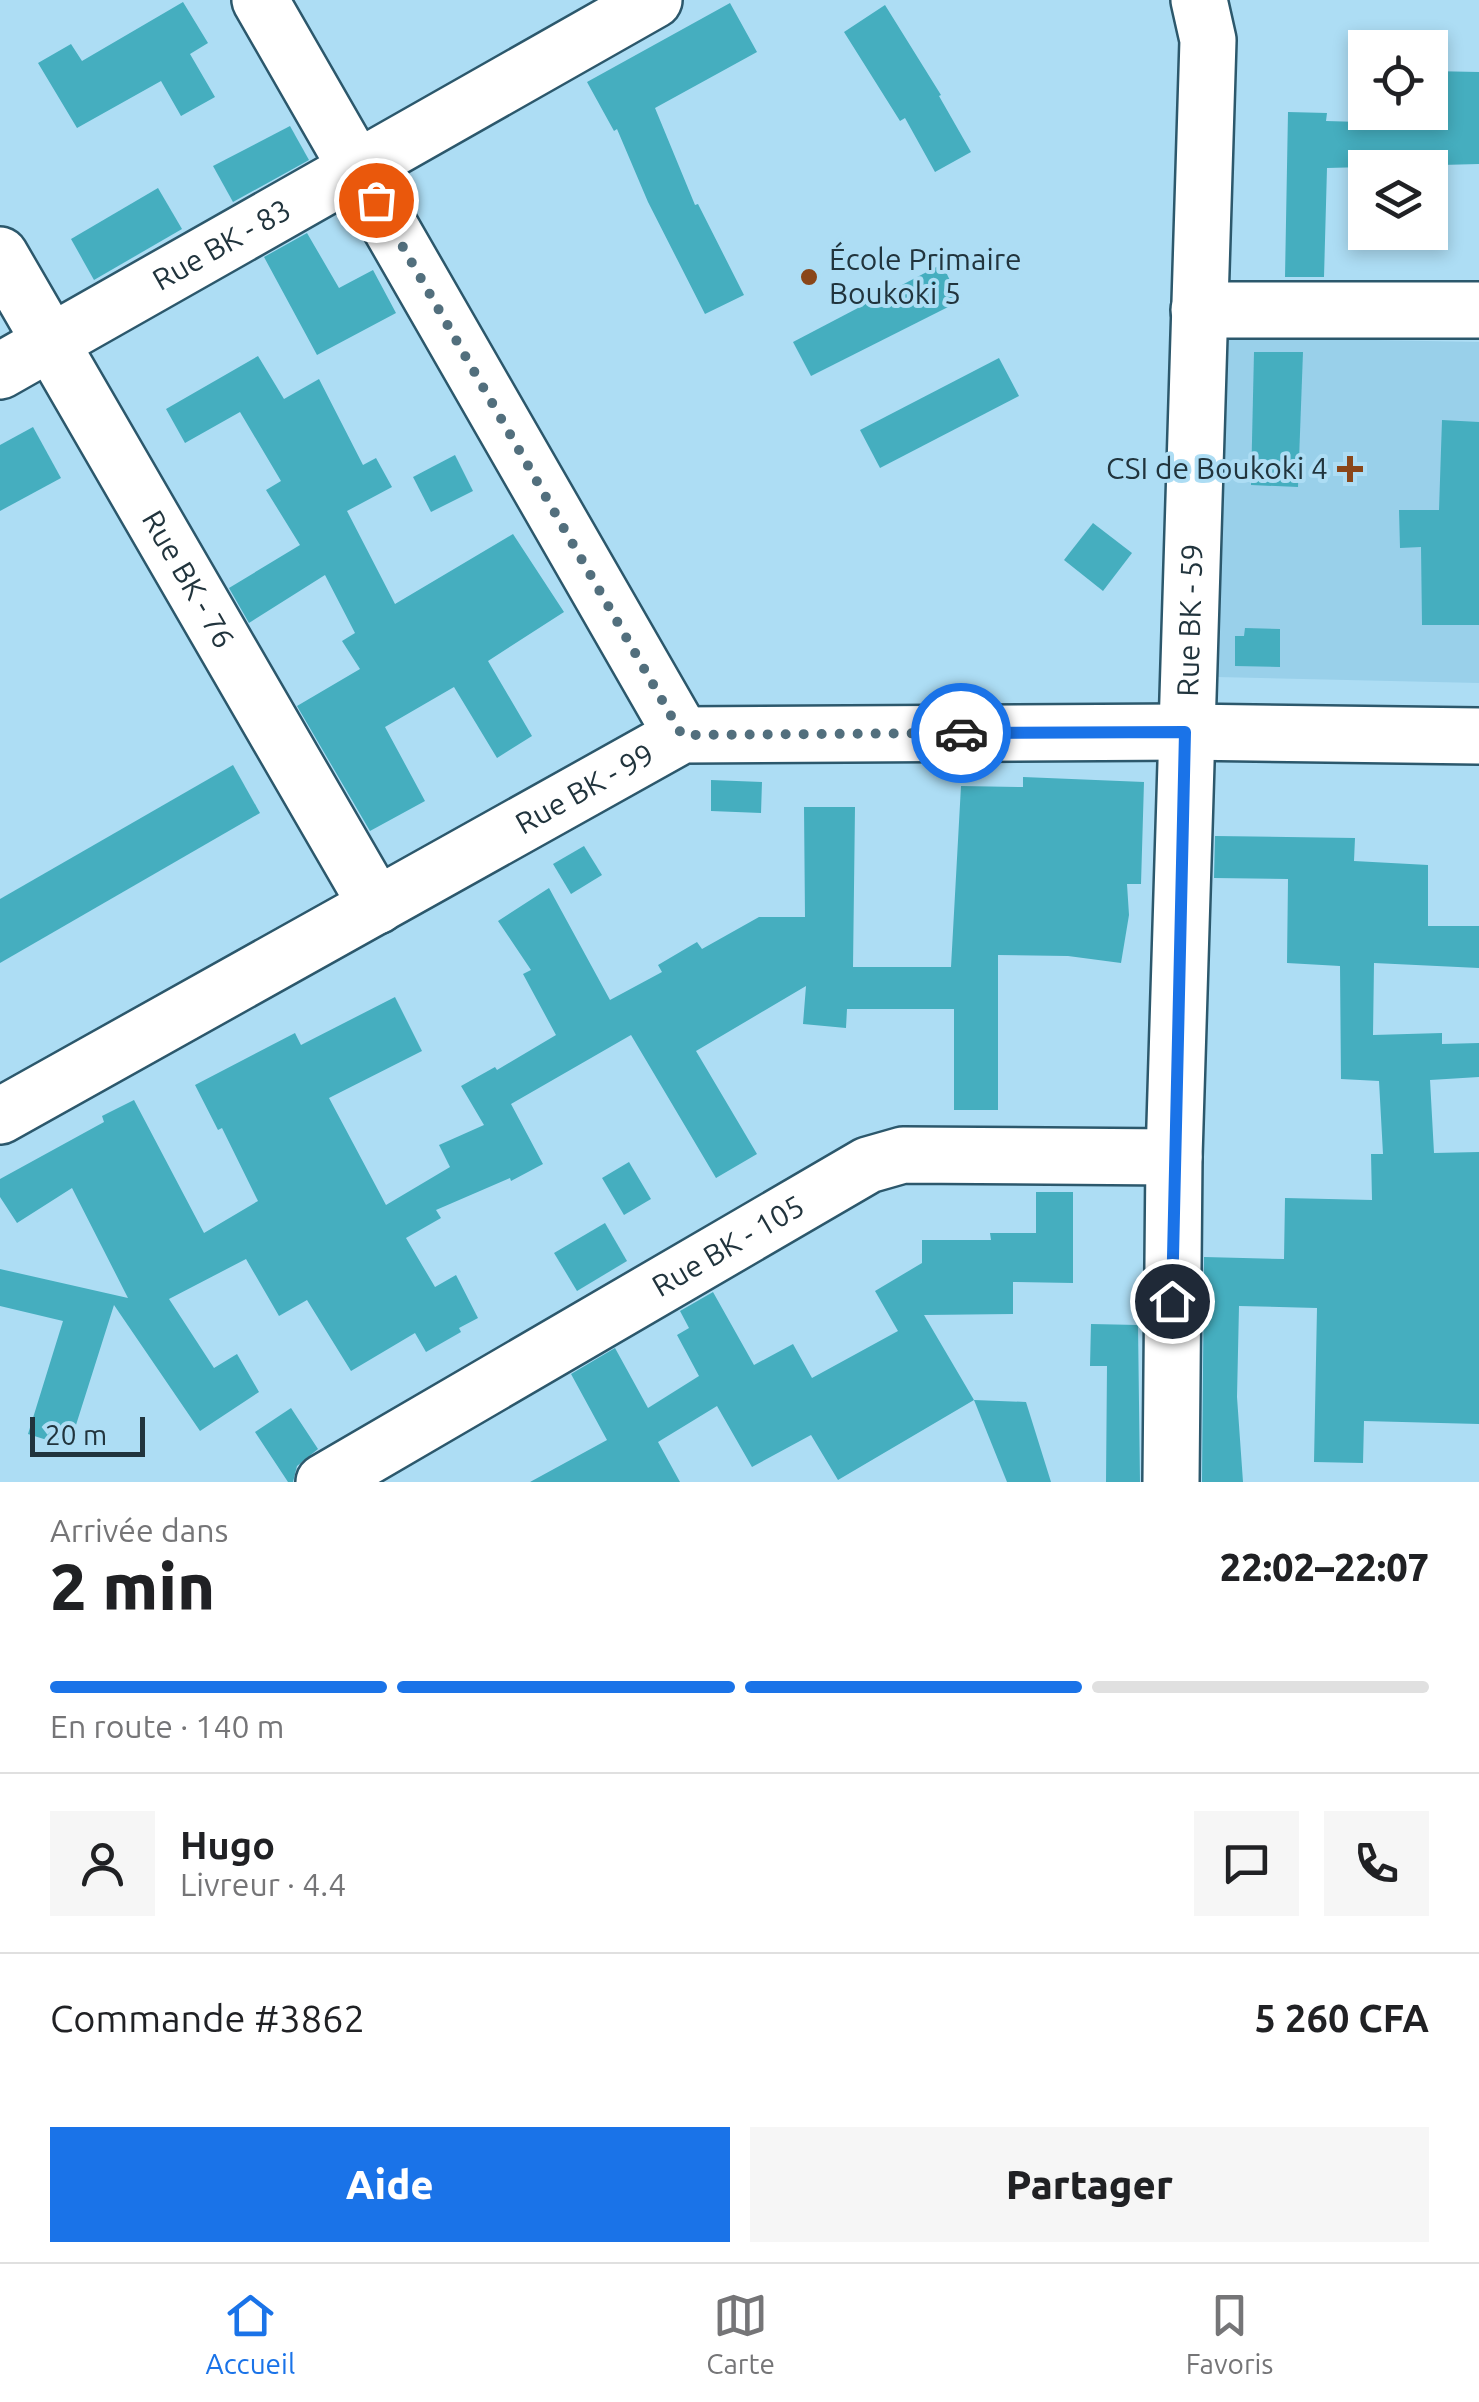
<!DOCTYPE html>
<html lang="fr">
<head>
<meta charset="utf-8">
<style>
  body { margin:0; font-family:Ubuntu,sans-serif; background:#f6f6f6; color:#202124; height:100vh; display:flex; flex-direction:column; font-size:38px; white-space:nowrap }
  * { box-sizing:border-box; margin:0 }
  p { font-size:32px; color:#757577 }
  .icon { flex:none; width:55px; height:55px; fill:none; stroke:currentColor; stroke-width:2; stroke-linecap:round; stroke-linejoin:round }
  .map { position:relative; height:1482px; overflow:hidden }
  .side { display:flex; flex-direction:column; background:#fff; flex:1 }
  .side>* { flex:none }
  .controls { position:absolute; left:1348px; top:30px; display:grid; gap:20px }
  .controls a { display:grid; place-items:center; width:100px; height:100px; border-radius:0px; background:#fff; box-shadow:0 5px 15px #0003; font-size:50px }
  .scale { position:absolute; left:30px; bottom:25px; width:115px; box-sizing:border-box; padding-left:10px; border:5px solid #21343d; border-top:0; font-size:28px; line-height:35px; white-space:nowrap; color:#21343d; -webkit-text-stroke:8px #adddf4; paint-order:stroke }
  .pin { position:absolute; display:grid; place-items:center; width:85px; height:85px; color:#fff; margin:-42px; border:5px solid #fff; border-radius:50%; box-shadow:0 2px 10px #0007 }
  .courier { position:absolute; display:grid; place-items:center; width:100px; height:100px; margin:-50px; border:8px solid #1a73e8; border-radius:50%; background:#fff; color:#222; box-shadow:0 2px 12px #0007 }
  .headline em { font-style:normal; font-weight:800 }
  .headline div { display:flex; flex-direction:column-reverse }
  .headline { display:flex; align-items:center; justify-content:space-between; height:170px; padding:0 50px }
  h1 { font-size:65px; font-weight:800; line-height:75px }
  .bar { display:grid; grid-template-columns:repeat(4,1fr); gap:15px 10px; align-content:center; height:120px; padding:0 50px }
  .bar i { height:12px; border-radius:8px; background:#e0e0e0 }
  .bar .active { background:#1a73e8 }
  .bar p { grid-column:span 4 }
  .line { display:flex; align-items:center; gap:25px; padding:0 50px; border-top:2px solid #e0e0e0 }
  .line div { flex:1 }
  .round { display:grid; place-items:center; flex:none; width:105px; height:105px; border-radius:0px; background:#f6f6f6 }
  .action { display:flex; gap:20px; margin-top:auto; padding:20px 50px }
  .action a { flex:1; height:115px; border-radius:0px; background:#1a73e8; color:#fff; font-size:40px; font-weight:800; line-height:115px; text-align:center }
  .action a+a { background:#f6f6f6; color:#202124 }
  .dock { display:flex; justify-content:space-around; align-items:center; height:140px; border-top:2px solid #e0e0e0; background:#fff; font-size:28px; color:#757577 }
  .dock a { display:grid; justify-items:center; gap:5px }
  .dock .active { color:#1a73e8 }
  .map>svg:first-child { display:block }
  .built { fill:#99d0ea }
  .building { fill:#45aebf }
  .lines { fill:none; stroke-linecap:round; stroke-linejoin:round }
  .minor-casing { stroke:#2c586c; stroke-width:60 }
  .minor { stroke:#fff; stroke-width:55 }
  .done { stroke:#526f7d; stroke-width:10; stroke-dasharray:0 18 }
  .route { stroke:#1a73e8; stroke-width:12 }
  .poi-dot { fill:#8a4619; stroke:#adddf4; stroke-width:4 }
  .labels { text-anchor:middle; stroke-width:8; stroke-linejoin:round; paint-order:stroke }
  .street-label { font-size:30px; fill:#21343d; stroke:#adddf4 }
  .poi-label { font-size:30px; fill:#21343d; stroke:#adddf4; text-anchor:start }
</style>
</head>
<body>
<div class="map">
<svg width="1479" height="1482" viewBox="0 0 1479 1482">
  <rect width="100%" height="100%" fill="#adddf4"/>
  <polygon class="built" points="1222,337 1479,342 1479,683 1217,677"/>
  <g class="building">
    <polygon points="183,2 208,43 190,54 215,97 181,116 161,81 77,128 38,63 71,44 82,61"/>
    <polygon points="730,3 757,52 655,108 695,205 698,204 744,295 705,314 648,202 617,129 614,131 587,82"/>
    <polygon points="885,5 941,95 939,96 971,152 935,172 905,118 900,121 844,32"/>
    <polygon points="1430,71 1479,72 1479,164 1327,168 1324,277 1285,277 1288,112 1327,113 1326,121 1430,124"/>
    <polygon points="290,126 309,160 233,202 213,166"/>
    <polygon points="158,188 182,229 94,280 71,239"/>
    <polygon points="307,233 339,288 373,270 396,313 317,355 264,257"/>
    <polygon points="942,264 960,301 811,376 793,342"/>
    <polygon points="1254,352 1303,352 1298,487 1251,485"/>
    <polygon points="258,356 284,399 319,379 363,465 376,458 392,487 347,511 395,604 513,534 564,612 488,661 532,736 497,758 454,687 385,727 425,801 370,831 297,706 360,669 342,641 355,633 325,575 249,623 229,588 300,545 266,490 281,481 240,412 185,443 166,409"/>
    <polygon points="999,358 1019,396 880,468 860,430"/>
    <polygon points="1442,420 1479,422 1479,625 1422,625 1421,547 1400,548 1399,510 1439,510"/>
    <polygon points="33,427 61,478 0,511 0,445"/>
    <polygon points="455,455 473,491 431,512 413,477"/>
    <polygon points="1093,523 1132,553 1103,591 1064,560"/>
    <polygon points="1245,628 1280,629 1280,667 1235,666 1235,636 1244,636"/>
    <polygon points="233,765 260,813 0,963 0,899"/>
    <polygon points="1023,777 1144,782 1141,884 1127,884 1129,915 1121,963 1068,956 998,955 998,1110 954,1110 954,1009 847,1009 846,1028 803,1024 806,986 696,1051 757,1154 716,1178 631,1035 511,1104 543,1164 511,1181 510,1178 436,1210 441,1218 406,1238 435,1287 456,1275 478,1318 459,1328 461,1332 426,1352 415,1333 351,1371 307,1300 279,1316 246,1259 169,1299 214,1368 237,1354 259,1392 200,1431 114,1305 69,1447 28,1434 63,1321 0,1306 0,1269 128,1298 72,1188 17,1223 0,1197 0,1179 104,1122 102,1116 134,1100 204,1233 258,1201 222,1128 218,1130 195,1085 295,1033 301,1045 395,997 422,1051 329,1098 386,1205 450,1167 439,1145 484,1125 461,1086 495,1067 497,1070 556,1035 523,974 531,970 498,921 549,888 610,1000 662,972 658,965 697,942 702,949 759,917 805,917 804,807 855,807 853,967 951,967 961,786 1023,787"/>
    <polygon points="711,780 762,782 761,813 711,811"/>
    <polygon points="1215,836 1355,838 1354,861 1428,865 1428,926 1479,926 1479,968 1374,963 1373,1035 1442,1033 1442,1044 1479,1043 1479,1077 1430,1080 1434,1153 1479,1152 1479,1424 1364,1421 1363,1463 1314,1462 1317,1308 1239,1306 1237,1397 1243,1482 1202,1482 1204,1257 1284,1259 1285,1198 1372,1200 1371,1154 1383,1154 1379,1081 1341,1079 1340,966 1287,963 1288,879 1214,878"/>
    <polygon points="584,846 602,875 571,894 553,864"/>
    <polygon points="629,1162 651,1199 624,1215 602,1178"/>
    <polygon points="1036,1192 1073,1192 1073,1283 1013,1282 1013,1314 924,1315 974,1400 838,1480 811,1435 752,1467 717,1406 658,1442 680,1482 530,1482 607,1440 571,1374 615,1348 648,1408 699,1376 677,1335 689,1328 680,1311 713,1292 754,1365 793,1344 812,1378 898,1331 875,1291 922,1263 922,1240 991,1240 990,1233 1036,1233"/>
    <polygon points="605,1223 627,1261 577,1291 554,1253"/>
    <polygon points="1091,1324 1138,1325 1140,1482 1106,1482 1107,1366 1090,1366"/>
    <polygon points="974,1400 1026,1402 1051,1482 1007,1482"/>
    <polygon points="291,1408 318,1449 297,1466 293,1482 288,1482 255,1432"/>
  </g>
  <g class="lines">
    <defs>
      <g id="minor">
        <polyline points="260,0 682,735"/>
        <path id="s1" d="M 0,255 L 377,906"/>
        <polyline points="1199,310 1479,310"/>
        <path id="s2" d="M 0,371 L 654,0"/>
        <path id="s3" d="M 0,1116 L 682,735 L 1185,732 L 1479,736"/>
        <path id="s4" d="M 324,1482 L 868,1165 L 903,1155 L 1174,1157"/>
        <path id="s5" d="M 1171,1482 L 1174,1157 L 1208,40 L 1199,0"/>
      </g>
    </defs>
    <use href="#minor" class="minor-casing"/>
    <use href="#minor" class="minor"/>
  </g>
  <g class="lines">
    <polyline class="done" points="376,200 682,735 961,733"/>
    <polyline class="route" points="961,733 1185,732 1172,1301"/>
  </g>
  <g class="poi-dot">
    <circle cx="809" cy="277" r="10"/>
    <path d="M1345 454h10v10h10v10h-10v10h-10v-10h-10v-10h10z"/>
  </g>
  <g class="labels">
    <g class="street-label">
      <text dy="10" stroke="none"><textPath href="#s2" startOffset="255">Rue BK - 83</textPath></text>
      <text dy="10" stroke="none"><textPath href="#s1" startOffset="375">Rue BK - 76</textPath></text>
      <text dy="10" stroke="none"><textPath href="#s5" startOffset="862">Rue BK - 59</textPath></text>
      <text dy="10" stroke="none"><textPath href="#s3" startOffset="670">Rue BK - 99</textPath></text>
      <text dy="10" stroke="none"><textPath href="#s4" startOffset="468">Rue BK - 105</textPath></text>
    </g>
    <g class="poi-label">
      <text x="829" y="270">École Primaire<tspan x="829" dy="34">Boukoki 5</tspan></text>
      <text x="1328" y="479" text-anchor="end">CSI de Boukoki 4</text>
    </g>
  </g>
</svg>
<div class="controls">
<a><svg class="icon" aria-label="locate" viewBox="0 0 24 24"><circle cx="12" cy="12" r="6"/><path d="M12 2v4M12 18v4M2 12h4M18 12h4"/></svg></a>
<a><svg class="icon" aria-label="layers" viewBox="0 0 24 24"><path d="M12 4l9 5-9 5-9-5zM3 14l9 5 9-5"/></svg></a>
</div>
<div class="scale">20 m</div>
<div class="pin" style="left:376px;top:200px;background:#ea580c"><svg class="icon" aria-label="bag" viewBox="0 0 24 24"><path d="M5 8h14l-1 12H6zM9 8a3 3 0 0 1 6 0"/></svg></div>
<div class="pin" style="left:1172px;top:1301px;background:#1f2937"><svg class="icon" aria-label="home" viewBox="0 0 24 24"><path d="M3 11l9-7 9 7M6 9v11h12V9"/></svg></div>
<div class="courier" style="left:961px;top:733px"><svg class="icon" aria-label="car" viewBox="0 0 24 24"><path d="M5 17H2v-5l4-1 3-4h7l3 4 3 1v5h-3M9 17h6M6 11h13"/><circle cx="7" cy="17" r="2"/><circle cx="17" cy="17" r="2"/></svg></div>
</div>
<section class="side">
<div class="headline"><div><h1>2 min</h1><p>Arrivée dans</p></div><em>22:02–22:07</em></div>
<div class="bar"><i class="active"></i><i class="active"></i><i class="active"></i><i></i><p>En route · 140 m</p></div>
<div class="line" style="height:180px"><a class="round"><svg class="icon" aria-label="person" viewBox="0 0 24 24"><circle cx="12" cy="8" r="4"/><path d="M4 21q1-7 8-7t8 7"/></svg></a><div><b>Hugo</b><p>Livreur · 4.4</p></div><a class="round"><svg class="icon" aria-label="chat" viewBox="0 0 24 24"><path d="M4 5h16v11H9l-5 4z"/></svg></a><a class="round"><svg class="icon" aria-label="phone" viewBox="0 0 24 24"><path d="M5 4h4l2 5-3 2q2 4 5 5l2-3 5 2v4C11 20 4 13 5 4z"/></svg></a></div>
<div class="line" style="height:130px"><div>Commande #3862</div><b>5 260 CFA</b></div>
<div class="action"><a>Aide</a><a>Partager</a></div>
</section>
<nav class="dock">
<a class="active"><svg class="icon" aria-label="home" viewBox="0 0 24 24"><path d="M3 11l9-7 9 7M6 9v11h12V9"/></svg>Accueil</a>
<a><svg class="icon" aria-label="map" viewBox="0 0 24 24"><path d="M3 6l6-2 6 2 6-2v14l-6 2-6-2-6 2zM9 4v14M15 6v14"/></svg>Carte</a>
<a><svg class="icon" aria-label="saved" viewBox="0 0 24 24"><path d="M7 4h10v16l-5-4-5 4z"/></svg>Favoris</a>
</nav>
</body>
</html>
